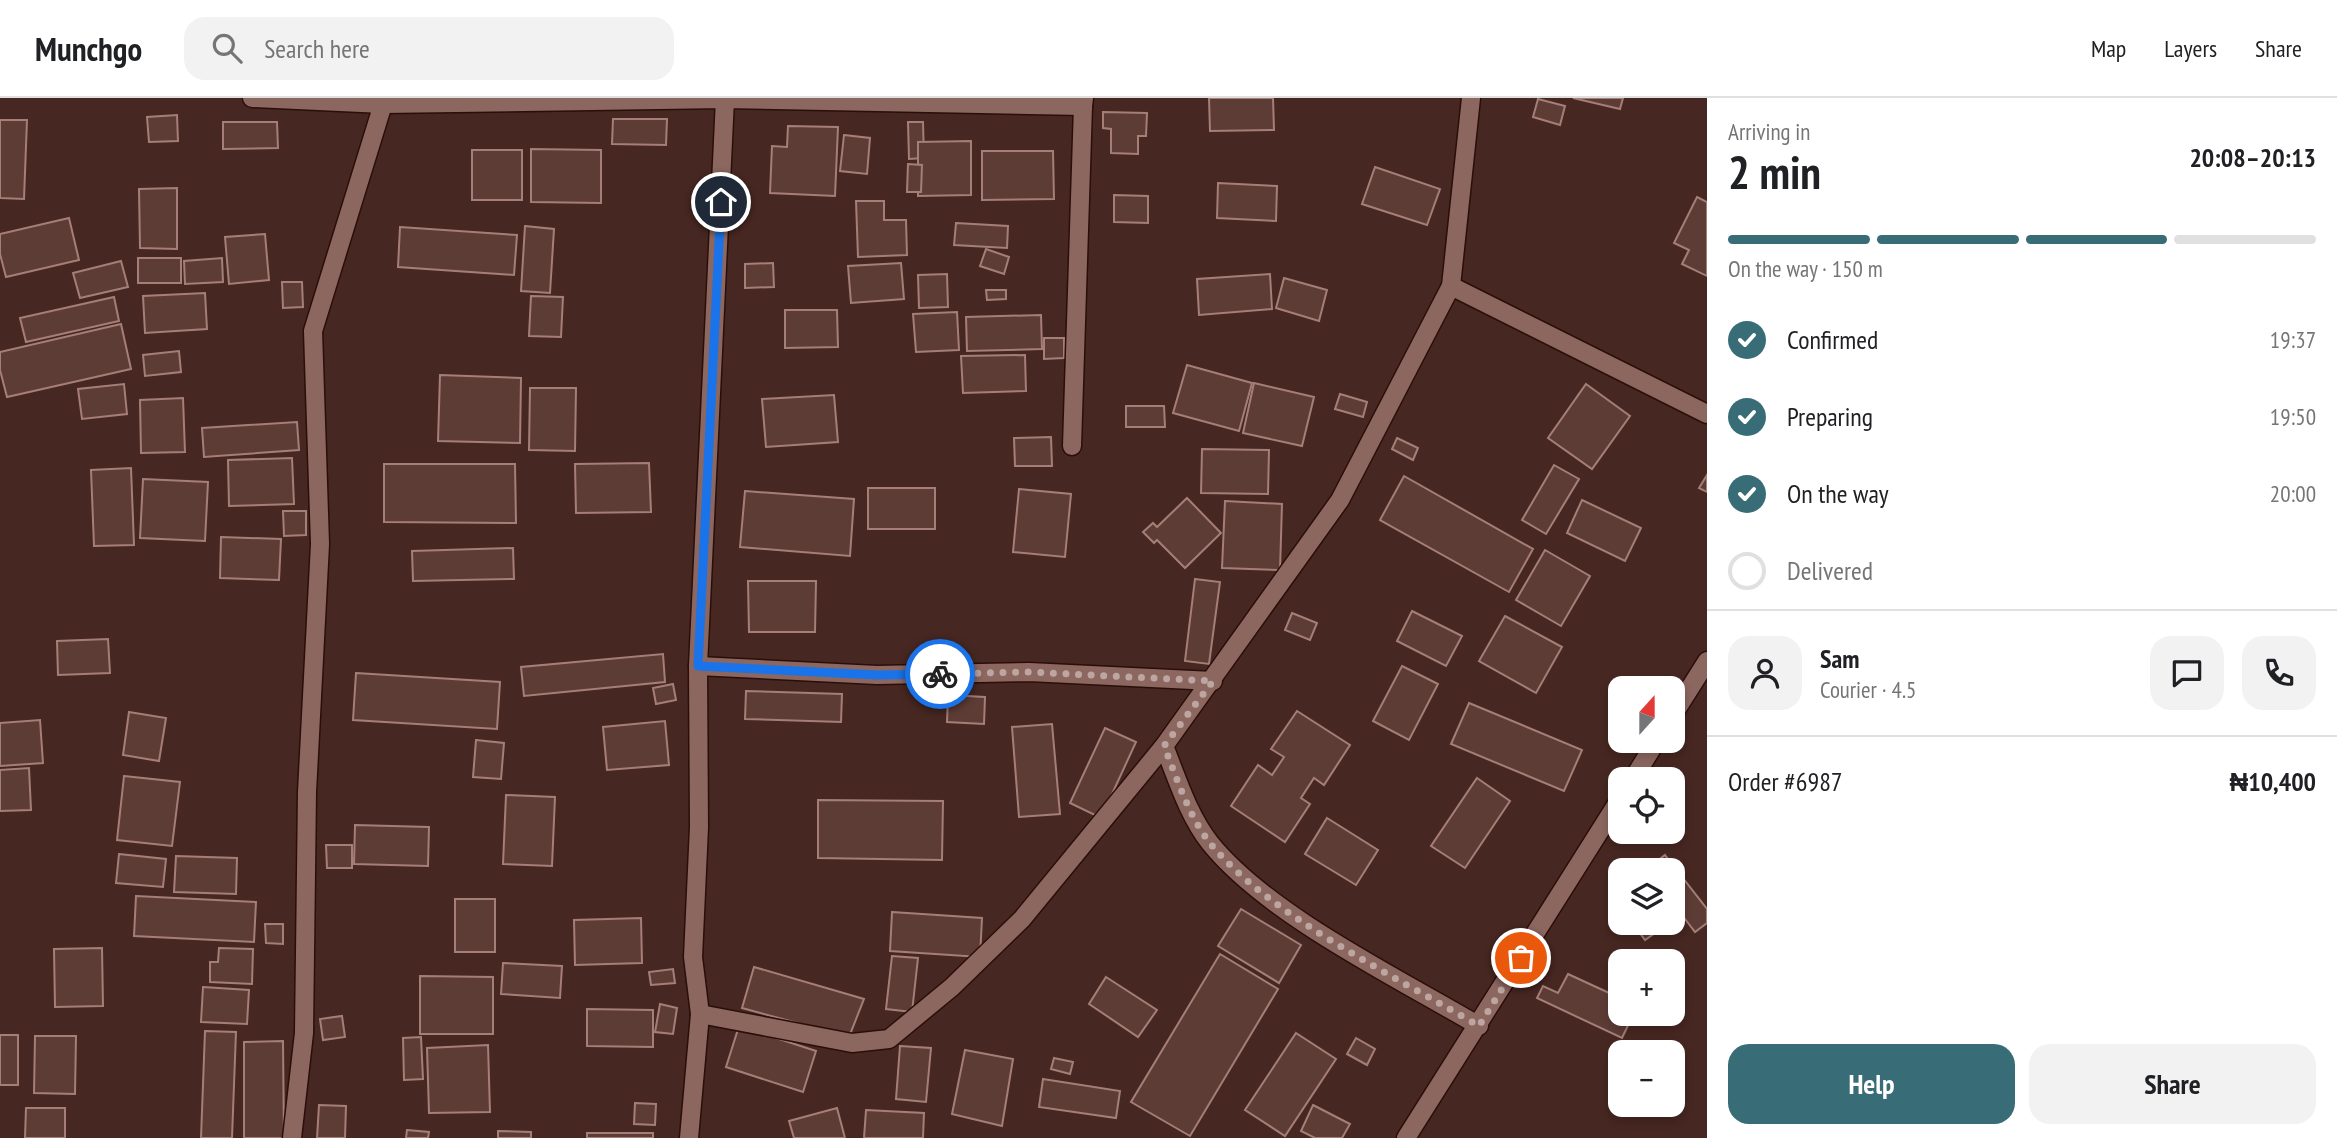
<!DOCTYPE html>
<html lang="en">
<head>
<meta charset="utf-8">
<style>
  body { margin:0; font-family:"PT Sans Narrow",sans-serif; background:#f2f2f2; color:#202124; height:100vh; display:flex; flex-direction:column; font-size:26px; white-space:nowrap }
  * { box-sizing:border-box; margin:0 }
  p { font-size:23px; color:#757577 }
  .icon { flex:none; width:38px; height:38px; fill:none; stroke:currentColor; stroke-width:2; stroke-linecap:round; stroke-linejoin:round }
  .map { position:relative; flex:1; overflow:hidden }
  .side { display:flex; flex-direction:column; background:#fff; width:630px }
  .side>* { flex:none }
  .needle { width:46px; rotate:21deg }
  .buttons { position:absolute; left:1608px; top:578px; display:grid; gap:14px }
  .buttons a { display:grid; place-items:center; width:77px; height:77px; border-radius:14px; background:#fff; box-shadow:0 4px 10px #0003; font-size:35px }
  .pin { position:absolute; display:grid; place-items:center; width:60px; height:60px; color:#fff; margin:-30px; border:4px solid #fff; border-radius:50%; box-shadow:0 2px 7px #0007 }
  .courier { position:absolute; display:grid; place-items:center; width:70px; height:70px; margin:-35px; border:5px solid #1a73e8; border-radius:50%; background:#fff; color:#222; box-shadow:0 2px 9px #0007 }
  .overview em { font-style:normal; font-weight:700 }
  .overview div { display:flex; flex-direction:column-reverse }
  .overview { display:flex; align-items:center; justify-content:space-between; height:119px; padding:0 21px }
  h1 { font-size:46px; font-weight:700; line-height:52px }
  .bar { display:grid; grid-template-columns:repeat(4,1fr); gap:10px 7px; align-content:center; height:84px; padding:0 21px }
  .bar i { height:9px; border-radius:5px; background:#e0e0e0 }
  .bar .active { background:#386d78 }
  .bar p { grid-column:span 4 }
  .line { display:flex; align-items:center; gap:18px; padding:0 21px; border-top:2px solid #e0e0e0 }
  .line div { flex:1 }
  .round { display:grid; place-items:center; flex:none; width:74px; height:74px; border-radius:21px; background:#f2f2f2 }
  ol { padding:0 21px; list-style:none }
  li { display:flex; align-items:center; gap:21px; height:77px }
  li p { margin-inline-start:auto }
  li .icon { padding:7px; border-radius:50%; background:#386d78; color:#fff; stroke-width:4 }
  li:last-child { color:#757577 }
  li i { width:38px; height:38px; border:4px solid #e0e0e0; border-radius:50% }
  .cta { display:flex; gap:14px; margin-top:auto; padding:14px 21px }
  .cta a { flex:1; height:80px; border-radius:21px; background:#386d78; color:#fff; font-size:28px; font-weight:700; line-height:80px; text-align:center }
  .cta a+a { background:#f2f2f2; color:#202124 }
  header { display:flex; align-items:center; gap:42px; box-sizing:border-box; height:98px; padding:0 35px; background:#fff; border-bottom:2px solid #e0e0e0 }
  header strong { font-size:33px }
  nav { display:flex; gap:38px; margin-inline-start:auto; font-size:24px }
  .search { width:490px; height:63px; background:#f2f2f2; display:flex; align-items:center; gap:18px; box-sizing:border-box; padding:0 24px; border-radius:21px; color:#757577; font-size:26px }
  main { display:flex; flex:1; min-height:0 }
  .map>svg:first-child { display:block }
  .building { fill:#5e3c36; stroke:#a57e77; stroke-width:2 }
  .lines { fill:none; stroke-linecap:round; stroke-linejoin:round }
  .minor-casing { stroke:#2b0e0a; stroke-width:21 }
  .minor { stroke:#8c6760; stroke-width:18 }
  .done { stroke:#bda6a2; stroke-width:7; stroke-dasharray:0 12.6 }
  .route { stroke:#1a73e8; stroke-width:9 }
</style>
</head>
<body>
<header>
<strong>Munchgo</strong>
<div class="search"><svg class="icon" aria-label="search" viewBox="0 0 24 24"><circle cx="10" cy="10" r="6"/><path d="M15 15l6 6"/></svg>Search here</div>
<nav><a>Map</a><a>Layers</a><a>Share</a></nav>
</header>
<main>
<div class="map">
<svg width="1707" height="1040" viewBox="0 0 1707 1040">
  <rect width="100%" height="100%" fill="#472721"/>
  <g class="building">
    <polygon points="1209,0 1273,0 1274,32 1210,33"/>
    <polygon points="1573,0 1623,0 1620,11"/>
    <polygon points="1538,1 1565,8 1560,27 1533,19"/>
    <polygon points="1103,14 1147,15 1146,38 1138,38 1138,56 1111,55 1111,31 1103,30"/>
    <polygon points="177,17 178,43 149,44 147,19"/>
    <polygon points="613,21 667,21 666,47 612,46"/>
    <polygon points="0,22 27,22 24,101 0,100"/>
    <polygon points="223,24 277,24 278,50 223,51"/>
    <polygon points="908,24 923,24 924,60 909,61"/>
    <polygon points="788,28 838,29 835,98 770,95 772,48 787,49"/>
    <polygon points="844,37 870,40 867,76 840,73"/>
    <polygon points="971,43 971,97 918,98 918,44"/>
    <polygon points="531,51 601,52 601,105 531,104"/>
    <rect x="472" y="52" width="50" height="50"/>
    <polygon points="982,53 1053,53 1054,101 982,102"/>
    <polygon points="908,66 922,67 921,94 907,94"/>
    <polygon points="1375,69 1440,91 1427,127 1362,106"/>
    <polygon points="1218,85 1277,88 1276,123 1217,120"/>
    <polygon points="177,90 177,151 140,150 139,91"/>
    <polygon points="1114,97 1148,98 1148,125 1114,124"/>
    <polygon points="1697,99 1707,104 1707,178 1682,166 1689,152 1674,145"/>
    <polygon points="856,103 884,103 884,122 906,122 907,157 858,159"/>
    <polygon points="69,120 79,162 6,179 0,156 0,136"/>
    <polygon points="956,125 1008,128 1007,150 954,147"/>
    <polygon points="525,128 554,131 550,195 521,193"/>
    <polygon points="400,129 517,137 514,177 398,169"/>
    <polygon points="265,136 269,182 229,186 225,139"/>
    <polygon points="986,151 1009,159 1004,176 980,168"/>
    <rect x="138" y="160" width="43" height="25"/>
    <polygon points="222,160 223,184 185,186 184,163"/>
    <polygon points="121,163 128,189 80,200 73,175"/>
    <polygon points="773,165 774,189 745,190 745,166"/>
    <polygon points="901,165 904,201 851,205 848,168"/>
    <polygon points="947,176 948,209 919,210 918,177"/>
    <polygon points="1270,176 1272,211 1199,217 1197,181"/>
    <polygon points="1284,180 1327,192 1319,223 1276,210"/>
    <polygon points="282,184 302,184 303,209 283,210"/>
    <polygon points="986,192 1006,192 1006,201 987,202"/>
    <polygon points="205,195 207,231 145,235 143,198"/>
    <polygon points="531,198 563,199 561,239 529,238"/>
    <polygon points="114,199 119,223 26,244 20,220"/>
    <polygon points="785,212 837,212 838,249 785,250"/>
    <polygon points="957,214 959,252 916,254 913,216"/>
    <polygon points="1041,217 1042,251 967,253 966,219"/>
    <polygon points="121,226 131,271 7,299 0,272 0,254"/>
    <polygon points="1044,240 1064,240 1064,260 1044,261"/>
    <polygon points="179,253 181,274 145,278 143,257"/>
    <polygon points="1025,257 1026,293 963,295 961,258"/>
    <polygon points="1187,267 1252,285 1239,333 1173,315"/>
    <polygon points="440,277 521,280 520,345 438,343"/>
    <polygon points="1254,285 1314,299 1302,348 1243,335"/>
    <polygon points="124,286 127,316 82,321 78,291"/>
    <polygon points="1586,286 1630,318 1592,371 1548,340"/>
    <polygon points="530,290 576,290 575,353 529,352"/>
    <polygon points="1340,296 1367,304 1363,319 1335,311"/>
    <polygon points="834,297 838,344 766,349 762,301"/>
    <polygon points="183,300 185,354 141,355 140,302"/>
    <polygon points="1126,308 1164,308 1165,329 1126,329"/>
    <polygon points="297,324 299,352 204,359 202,330"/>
    <polygon points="1051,339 1052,368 1015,368 1014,340"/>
    <polygon points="1397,340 1418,350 1413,362 1392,351"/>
    <polygon points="1202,351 1269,352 1268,396 1201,395"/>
    <polygon points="292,360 294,406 229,408 228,362"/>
    <polygon points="649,365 651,414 576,415 575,366"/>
    <polygon points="384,366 515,366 516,425 384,424"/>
    <polygon points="1554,367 1579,381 1546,436 1522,422"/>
    <polygon points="131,370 134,447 94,448 91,372"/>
    <polygon points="1707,377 1707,394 1699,390"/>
    <polygon points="1404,378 1533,451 1509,494 1380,422"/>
    <polygon points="143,381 208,384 205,443 140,440"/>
    <rect x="868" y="390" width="67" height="41"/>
    <polygon points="1019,391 1071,396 1065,459 1013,454"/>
    <polygon points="745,393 854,401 850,458 740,449"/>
    <polygon points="1187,400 1221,435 1185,470 1157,442 1154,445 1143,434 1153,425 1157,429"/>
    <polygon points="1582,402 1641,430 1625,463 1567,435"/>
    <polygon points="1225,403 1282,406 1280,472 1222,470"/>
    <polygon points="283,413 306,413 306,437 284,438"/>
    <polygon points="221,439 281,441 279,482 220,480"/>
    <polygon points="513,450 514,481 413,483 412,453"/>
    <polygon points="1545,452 1590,478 1561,528 1516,502"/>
    <polygon points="1195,481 1220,484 1209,566 1185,563"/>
    <polygon points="748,483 816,483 815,534 749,534"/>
    <polygon points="1412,513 1462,538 1446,568 1397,543"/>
    <polygon points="1292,515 1317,525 1310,542 1285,532"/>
    <polygon points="1505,518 1562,549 1536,595 1479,563"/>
    <polygon points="108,541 110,575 58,577 57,543"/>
    <polygon points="663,556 665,584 524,598 521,569"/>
    <polygon points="1402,568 1438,586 1409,642 1373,623"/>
    <polygon points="356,575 500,584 497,631 353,622"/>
    <polygon points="673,586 676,602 656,606 653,590"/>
    <polygon points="746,593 842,596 841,624 745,621"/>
    <polygon points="948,597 985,599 984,626 947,624"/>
    <polygon points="1469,605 1582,652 1564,693 1451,646"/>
    <polygon points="1297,613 1350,647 1324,687 1314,680 1301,700 1310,706 1285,744 1231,708 1258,667 1272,677 1284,659 1271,651"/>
    <polygon points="129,614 166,620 159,663 123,657"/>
    <polygon points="40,622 43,665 0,668 0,625"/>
    <polygon points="665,623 669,667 607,672 603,629"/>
    <polygon points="1052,626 1060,716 1019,719 1012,629"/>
    <polygon points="1105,630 1136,644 1101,720 1070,705"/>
    <polygon points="476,642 504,645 501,681 473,679"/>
    <polygon points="29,670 31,712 0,713 0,672"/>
    <polygon points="124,678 180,684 172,748 117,742"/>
    <polygon points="1477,680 1510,703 1465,770 1431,748"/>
    <polygon points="506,697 555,699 552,768 503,766"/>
    <polygon points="818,702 943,703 942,762 818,760"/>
    <polygon points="1327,720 1378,752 1356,787 1305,756"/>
    <polygon points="355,727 429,729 428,768 354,766"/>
    <polygon points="326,747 352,747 352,770 327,770"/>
    <polygon points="119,756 166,761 163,789 116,785"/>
    <polygon points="1665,757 1707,811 1707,825 1695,834 1673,805 1673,772 1647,771"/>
    <polygon points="176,758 237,760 236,796 174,794"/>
    <polygon points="136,798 256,804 254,844 134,838"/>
    <rect x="455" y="801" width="40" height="53"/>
    <polygon points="1241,811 1301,847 1279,885 1218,848"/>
    <polygon points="892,814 982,820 980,859 890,853"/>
    <polygon points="641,820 642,865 575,867 574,822"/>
    <polygon points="1632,824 1658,824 1662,830 1645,842"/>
    <polygon points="265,826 283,826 283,846 266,845"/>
    <polygon points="102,850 103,908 55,909 54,851"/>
    <polygon points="219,850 253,851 252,886 210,884 210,864 218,864"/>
    <polygon points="1220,856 1278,891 1190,1038 1131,1004"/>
    <polygon points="892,858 918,860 912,914 886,911"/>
    <polygon points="503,865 562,868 560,900 501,896"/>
    <polygon points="754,869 864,901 849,939 742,910"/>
    <polygon points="673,871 675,885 651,887 649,874"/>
    <polygon points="1568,876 1620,900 1620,915 1634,915 1622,940 1537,900 1543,888 1558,895"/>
    <polygon points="420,878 493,879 493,936 420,936"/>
    <polygon points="1106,879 1157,912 1138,939 1089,906"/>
    <polygon points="203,889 249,892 247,926 201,924"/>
    <polygon points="660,906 677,910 673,936 655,934"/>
    <polygon points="587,911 653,912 653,949 587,948"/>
    <polygon points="342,918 345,939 323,942 320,921"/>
    <polygon points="739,928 816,953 803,994 726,969"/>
    <polygon points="205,933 236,934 232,1040 201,1040"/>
    <polygon points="1296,935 1336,961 1285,1038 1245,1012"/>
    <rect x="0" y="937" width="18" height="50"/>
    <polygon points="35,938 76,938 75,996 34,995"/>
    <polygon points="421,939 423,981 404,982 403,940"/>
    <polygon points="1356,940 1375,951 1367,967 1347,956"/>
    <polygon points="283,943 284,1040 244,1040 244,944"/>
    <polygon points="488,947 490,1014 429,1015 427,950"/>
    <polygon points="900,948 931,950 926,1004 896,1001"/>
    <polygon points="965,952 1013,961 1002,1028 952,1016"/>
    <polygon points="1054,960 1073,964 1070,976 1051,971"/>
    <polygon points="1043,981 1120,993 1116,1020 1039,1009"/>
    <polygon points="635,1005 656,1006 655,1027 634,1026"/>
    <polygon points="319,1007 346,1008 345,1040 317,1040"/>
    <polygon points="1313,1007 1350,1026 1342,1040 1315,1040 1301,1033"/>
    <polygon points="26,1010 65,1010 65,1040 25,1040"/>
    <polygon points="837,1010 845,1040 794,1040 789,1023"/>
    <polygon points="866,1012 924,1015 923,1040 864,1040"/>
    <polygon points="407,1032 429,1034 428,1040 406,1040"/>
    <polygon points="498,1033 531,1034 531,1040 498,1040"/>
    <rect x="587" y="1035" width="66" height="5"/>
  </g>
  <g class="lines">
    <defs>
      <g id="minor">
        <polyline points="252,0 383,6 725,1 1083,8 1084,0"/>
        <polyline points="1451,188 1707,316"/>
        <polyline points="1072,348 1083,8"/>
        <polyline points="698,568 877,577 1029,574 1213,583"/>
        <polyline points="1673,617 1707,563"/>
        <path d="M 1164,648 C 1177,680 1188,717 1210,745 C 1268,817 1398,880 1479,928"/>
        <polyline points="1633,681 1657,642"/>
        <polyline points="700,916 852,945 889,941 952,889 1022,821 1164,648 1340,402 1451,188 1471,0"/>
        <polyline points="292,1040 304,935 307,694 320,446 313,233 383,6"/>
        <polyline points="689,1040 700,916 693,859 699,729 698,568 725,1"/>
        <polyline points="1406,1040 1620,701"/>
      </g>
    </defs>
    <use href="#minor" class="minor-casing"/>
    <use href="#minor" class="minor"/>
  </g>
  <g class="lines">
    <path class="done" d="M 940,576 L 1029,574 L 1213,583 L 1164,648 C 1177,680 1188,717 1210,745 C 1268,817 1398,880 1479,928 L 1521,860"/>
    <polyline class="route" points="721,104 698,568 877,577 940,576"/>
  </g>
</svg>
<div class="buttons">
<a><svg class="needle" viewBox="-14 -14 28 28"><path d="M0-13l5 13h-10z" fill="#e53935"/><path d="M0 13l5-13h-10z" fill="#757577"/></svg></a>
<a><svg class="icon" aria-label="locate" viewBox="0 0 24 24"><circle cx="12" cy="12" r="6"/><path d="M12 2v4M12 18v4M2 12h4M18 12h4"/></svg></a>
<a><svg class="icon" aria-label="layers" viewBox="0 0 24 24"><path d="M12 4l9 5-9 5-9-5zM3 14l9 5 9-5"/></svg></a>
<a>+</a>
<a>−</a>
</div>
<div class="pin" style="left:1521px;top:860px;background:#ea580c"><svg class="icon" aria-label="bag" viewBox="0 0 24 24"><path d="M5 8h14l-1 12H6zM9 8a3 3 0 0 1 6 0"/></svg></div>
<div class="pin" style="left:721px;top:104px;background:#1f2937"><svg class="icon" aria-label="home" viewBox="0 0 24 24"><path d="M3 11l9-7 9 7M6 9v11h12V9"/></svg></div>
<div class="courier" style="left:940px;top:576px"><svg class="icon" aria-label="bike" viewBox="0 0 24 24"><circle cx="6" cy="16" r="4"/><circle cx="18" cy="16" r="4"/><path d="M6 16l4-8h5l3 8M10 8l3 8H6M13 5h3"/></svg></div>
</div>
<section class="side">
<div class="overview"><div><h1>2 min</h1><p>Arriving in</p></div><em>20:08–20:13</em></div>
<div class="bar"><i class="active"></i><i class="active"></i><i class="active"></i><i></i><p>On the way · 150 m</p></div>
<ol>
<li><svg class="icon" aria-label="check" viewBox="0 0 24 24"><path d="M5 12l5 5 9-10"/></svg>Confirmed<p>19:37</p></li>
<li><svg class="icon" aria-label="check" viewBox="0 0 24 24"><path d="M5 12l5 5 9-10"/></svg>Preparing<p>19:50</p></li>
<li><svg class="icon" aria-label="check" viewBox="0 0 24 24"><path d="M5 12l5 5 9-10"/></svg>On the way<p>20:00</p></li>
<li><i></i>Delivered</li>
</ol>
<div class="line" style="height:126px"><a class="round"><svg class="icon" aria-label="person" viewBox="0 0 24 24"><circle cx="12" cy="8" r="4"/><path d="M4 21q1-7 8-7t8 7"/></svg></a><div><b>Sam</b><p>Courier · 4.5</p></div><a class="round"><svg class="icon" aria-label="chat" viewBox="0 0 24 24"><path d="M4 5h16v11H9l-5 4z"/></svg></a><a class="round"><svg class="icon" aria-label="phone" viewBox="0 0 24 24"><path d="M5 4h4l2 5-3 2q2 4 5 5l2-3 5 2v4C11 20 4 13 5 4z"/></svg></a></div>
<div class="line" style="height:91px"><div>Order #6987</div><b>₦10,400</b></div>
<div class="cta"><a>Help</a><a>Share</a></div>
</section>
</main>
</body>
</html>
